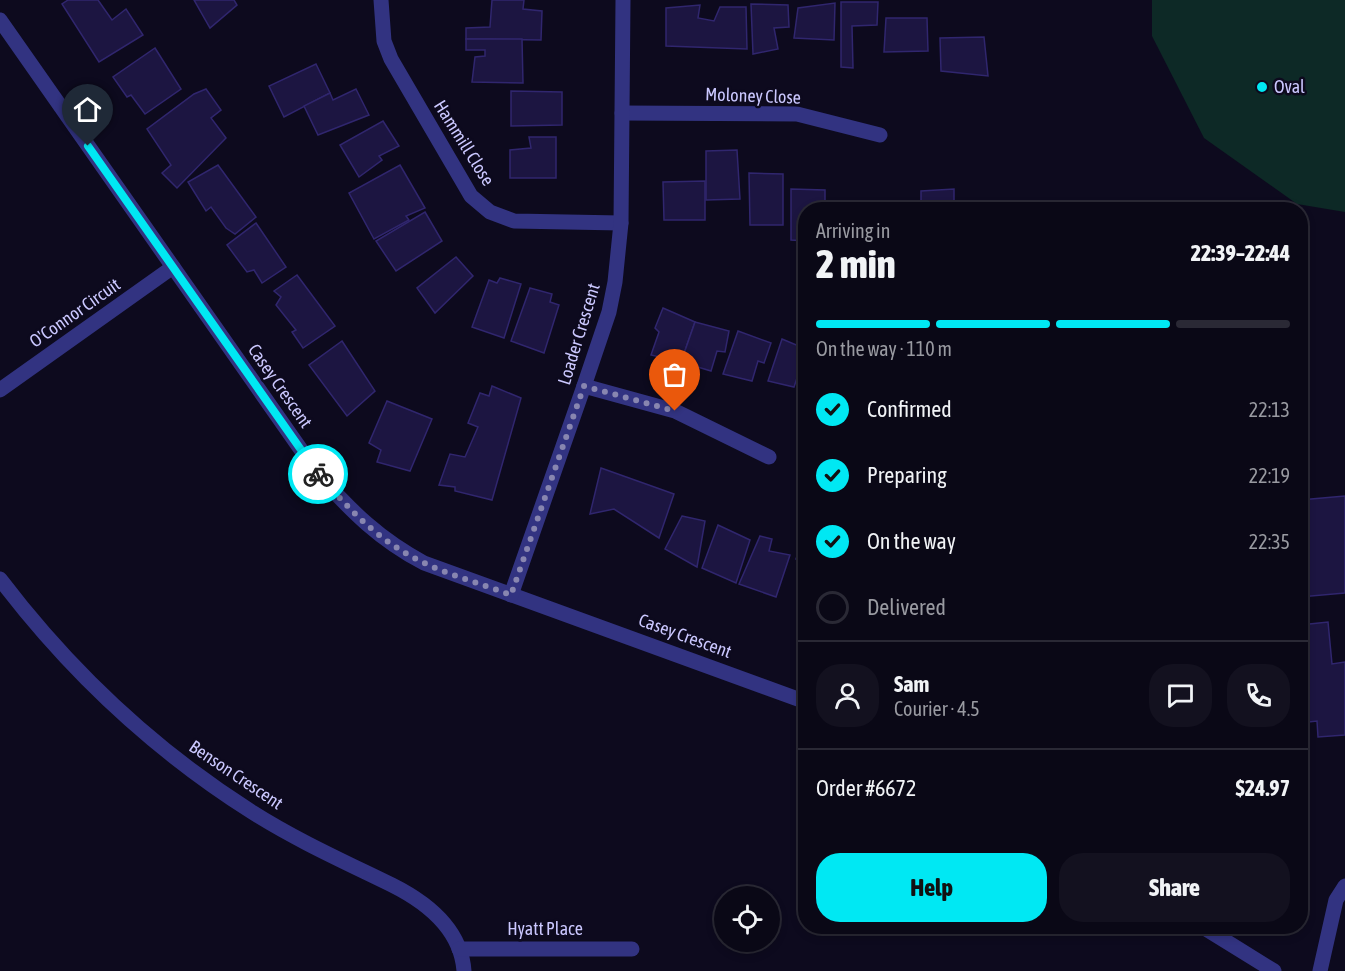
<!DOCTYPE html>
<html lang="en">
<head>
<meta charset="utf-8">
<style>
  body { margin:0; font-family:"Asap Condensed",sans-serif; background:#13111f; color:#f1f3f6; height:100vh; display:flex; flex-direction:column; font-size:22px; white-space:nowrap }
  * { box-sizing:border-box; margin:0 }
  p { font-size:20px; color:#999aa1 }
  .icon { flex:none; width:33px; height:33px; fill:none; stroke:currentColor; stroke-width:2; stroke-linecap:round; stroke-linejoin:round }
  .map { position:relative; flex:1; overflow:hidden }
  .details { position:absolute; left:798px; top:202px; width:510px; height:732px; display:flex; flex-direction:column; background:#0a0816; border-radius:24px; box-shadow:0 3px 9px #0003,0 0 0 2px #2a2935 }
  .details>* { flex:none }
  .buttons { position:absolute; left:714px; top:886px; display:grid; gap:12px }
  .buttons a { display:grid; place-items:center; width:66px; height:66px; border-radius:50%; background:#0a0816; box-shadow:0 3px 9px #0003,0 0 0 2px #2a2935; font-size:30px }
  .pin { position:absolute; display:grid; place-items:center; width:51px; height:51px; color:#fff; margin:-62px -26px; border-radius:50% 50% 50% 0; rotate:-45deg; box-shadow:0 0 6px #0007 }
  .pin .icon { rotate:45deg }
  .courier { position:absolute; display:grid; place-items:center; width:60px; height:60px; margin:-30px; border:4px solid #00e8f3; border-radius:50%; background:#fff; color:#222; box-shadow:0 2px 8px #0007 }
  .head em { font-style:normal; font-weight:800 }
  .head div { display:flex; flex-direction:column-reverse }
  .head { display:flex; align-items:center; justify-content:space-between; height:102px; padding:0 18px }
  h1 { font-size:39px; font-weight:800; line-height:45px }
  .bar { display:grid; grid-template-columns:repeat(4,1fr); gap:9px 6px; align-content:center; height:72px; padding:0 18px }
  .bar i { height:8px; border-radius:4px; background:#2a2935 }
  .bar .selected { background:#00e8f3 }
  .bar p { grid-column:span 4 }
  .line { display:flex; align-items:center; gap:15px; padding:0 18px; border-top:2px solid #2a2935 }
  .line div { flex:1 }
  .round { display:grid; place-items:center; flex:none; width:63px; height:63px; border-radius:24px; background:#13111f }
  ol { padding:0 18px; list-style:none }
  li { display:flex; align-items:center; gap:18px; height:66px }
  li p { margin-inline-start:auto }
  li .icon { padding:6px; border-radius:50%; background:#00e8f3; color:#111; stroke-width:4 }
  li:last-child { color:#999aa1 }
  li i { width:33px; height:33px; border:3px solid #2a2935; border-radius:50% }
  .button { display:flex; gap:12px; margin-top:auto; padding:12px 18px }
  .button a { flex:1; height:69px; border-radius:24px; background:#00e8f3; color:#111; font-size:24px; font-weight:800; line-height:69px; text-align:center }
  .button a+a { background:#13111f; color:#f1f3f6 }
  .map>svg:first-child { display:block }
  .green { fill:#0d2926 }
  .building { fill:#1c1541; stroke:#30266e; stroke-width:1.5 }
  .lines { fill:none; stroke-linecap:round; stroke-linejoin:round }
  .minor { stroke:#323381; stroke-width:15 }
  .done { stroke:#8886b0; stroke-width:6; stroke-dasharray:0 10.8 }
  .route { stroke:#00e8f3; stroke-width:8 }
  .poi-dot { fill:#00e8f3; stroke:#0d0a1e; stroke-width:2 }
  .labels { text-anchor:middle; stroke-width:5; stroke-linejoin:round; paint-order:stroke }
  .poi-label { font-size:18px; fill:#cbc8ff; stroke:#0d0a1e; text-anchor:start }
  .street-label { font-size:18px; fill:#cbc8ff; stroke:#0d0a1e }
</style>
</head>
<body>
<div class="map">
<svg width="1345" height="971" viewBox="0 0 1345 971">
  <rect width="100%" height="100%" fill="#0d0a1e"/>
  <polygon class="green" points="1152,0 1345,0 1345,212 1297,204 1204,138 1152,36"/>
  <g class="building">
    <polygon points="68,0 98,0 112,20 126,9 143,35 99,62 62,4"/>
    <polygon points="194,0 234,0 237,5 210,28"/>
    <polygon points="492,0 524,0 523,9 542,11 541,40 466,39 466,28 490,27"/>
    <polygon points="841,2 878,2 877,25 852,26 853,68 841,67"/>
    <polygon points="835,3 834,40 794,38 798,8"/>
    <polygon points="751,4 788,5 789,27 774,28 778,49 753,54"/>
    <polygon points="700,5 698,18 714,21 720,7 746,7 747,49 666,46 666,8"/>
    <polygon points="886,18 927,18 928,51 884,52"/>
    <polygon points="984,37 988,76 941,71 940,38"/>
    <polygon points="466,39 522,39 523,83 472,82 475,57 485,56 485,50 466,50"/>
    <polygon points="155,48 181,89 145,114 131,95 127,97 113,77"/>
    <polygon points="316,64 330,93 284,117 269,86"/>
    <polygon points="206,89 221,110 211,118 226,138 177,188 162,173 171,165 147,129 194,94"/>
    <polygon points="356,89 369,115 318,135 304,106 330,93 333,100"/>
    <polygon points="511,91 562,92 562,125 511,126"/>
    <polygon points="383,121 399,146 379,156 382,160 359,177 340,145"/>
    <polygon points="529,137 556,137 556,178 510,178 510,150 531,148"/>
    <polygon points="737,150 740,199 706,200 706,151"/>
    <polygon points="218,165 256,217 235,234 226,228 211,207 206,211 188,182"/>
    <polygon points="400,165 425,208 406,216 409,220 374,239 349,193"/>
    <polygon points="749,173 783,174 783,225 750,225"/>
    <polygon points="705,181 705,220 664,220 663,182"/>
    <polygon points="791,189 825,190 825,210 806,210 806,241 791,240"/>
    <polygon points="954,189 954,210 921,210 921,191"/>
    <polygon points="425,212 442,241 396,271 376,241"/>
    <polygon points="256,223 286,267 262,283 254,270 247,272 227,245"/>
    <polygon points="456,257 473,276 435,313 417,288"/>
    <polygon points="297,275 335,326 303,348 292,332 296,330 276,305 281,297 274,291"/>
    <polygon points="500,278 521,284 504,338 472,327 489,280 497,283"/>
    <polygon points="530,288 552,294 550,302 559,305 544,353 511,341"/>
    <polygon points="663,308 695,322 681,362 651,355 659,332 655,328"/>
    <polygon points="695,322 729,331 725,352 717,351 711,371 681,362"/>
    <polygon points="738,331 771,343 764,363 758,361 752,381 723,374"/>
    <polygon points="782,339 806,349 806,370 800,369 794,387 768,381"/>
    <polygon points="342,341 375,391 347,416 309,365"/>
    <polygon points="492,386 521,398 492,500 455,491 455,487 439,485 450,454 465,457 478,427 468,423 480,393 489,396"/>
    <polygon points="387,401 432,419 410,471 377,462 381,450 369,443"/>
    <polygon points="601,468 674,494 659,538 614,509 590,514"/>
    <polygon points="1345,496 1345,593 1300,597 1300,500"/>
    <polygon points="682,516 705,521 697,567 665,549"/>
    <polygon points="718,525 750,540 736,583 702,568"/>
    <polygon points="806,532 806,562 796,559"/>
    <polygon points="760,536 772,539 769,551 790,555 776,597 739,584"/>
    <polygon points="1328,622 1332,664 1345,662 1345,735 1318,737 1317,721 1300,723 1300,625"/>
  </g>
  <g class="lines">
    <g class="minor">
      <polyline points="381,0 384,41 391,59 471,196 490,212 514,221 621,223"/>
      <path d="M 0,20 L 318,474 C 352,512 379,539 424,563 L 806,702"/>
      <polyline points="622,113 797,114 880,135"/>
      <polyline points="584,386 675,411 769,457"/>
      <polyline points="0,390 173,267"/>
      <path d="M 0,579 C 70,671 154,750 252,812 C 296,840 345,862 392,885 C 426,902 461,929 464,971"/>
      <polyline points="511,595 584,386 609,312 615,282 621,223 623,0"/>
      <polyline points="1203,927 1274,971"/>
      <polyline points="459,949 632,949"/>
      <polyline points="1320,971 1336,900 1345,886"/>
    </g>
  </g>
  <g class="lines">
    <path class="done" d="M 318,474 C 343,502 367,529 399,549 C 432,571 474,581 511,595 L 584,386 L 675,411"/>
    <polyline class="route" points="88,146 318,474"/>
  </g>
  <circle class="poi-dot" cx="1262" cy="87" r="6"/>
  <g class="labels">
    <g class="poi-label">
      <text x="1274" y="93">Oval</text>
    </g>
    <g class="street-label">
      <text transform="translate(753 96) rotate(2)" y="6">Moloney Close</text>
      <text transform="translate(464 143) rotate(58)" y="6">Hammill Close</text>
      <text transform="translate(75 313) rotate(-35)" y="6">O'Connor Circuit</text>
      <text transform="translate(579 334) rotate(-73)" y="6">Loader Crescent</text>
      <text transform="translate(280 386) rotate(55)" y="6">Casey Crescent</text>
      <text transform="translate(685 636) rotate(20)" y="6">Casey Crescent</text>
      <text transform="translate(236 775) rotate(34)" y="6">Benson Crescent</text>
      <text x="545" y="935">Hyatt Place</text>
    </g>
  </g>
</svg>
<div class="buttons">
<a><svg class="icon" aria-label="locate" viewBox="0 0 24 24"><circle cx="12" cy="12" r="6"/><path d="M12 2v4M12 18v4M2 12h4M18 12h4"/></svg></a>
</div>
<div class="pin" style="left:675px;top:411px;background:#ea580c"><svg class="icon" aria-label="bag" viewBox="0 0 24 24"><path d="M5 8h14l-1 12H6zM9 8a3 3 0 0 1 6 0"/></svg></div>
<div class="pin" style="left:88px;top:146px;background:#1f2937"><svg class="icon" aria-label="home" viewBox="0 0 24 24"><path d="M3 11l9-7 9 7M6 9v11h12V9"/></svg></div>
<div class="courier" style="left:318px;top:474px"><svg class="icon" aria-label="bike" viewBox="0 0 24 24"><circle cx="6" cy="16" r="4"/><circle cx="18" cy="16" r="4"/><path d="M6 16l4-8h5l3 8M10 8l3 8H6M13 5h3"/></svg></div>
<section class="details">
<div class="head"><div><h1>2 min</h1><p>Arriving in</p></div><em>22:39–22:44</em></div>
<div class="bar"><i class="selected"></i><i class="selected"></i><i class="selected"></i><i></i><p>On the way · 110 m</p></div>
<ol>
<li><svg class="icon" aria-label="check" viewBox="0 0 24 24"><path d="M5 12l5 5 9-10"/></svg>Confirmed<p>22:13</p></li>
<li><svg class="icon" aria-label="check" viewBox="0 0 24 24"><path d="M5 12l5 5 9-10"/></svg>Preparing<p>22:19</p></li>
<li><svg class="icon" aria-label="check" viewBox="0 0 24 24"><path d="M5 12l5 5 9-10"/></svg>On the way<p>22:35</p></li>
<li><i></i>Delivered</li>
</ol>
<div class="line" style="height:108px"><a class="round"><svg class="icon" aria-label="person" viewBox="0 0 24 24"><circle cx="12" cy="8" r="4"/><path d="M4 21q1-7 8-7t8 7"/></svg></a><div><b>Sam</b><p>Courier · 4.5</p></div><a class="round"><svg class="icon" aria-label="chat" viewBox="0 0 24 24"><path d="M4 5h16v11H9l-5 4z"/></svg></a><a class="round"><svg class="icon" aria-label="phone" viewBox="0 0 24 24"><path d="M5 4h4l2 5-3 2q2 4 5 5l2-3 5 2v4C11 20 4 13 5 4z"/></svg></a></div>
<div class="line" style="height:78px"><div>Order #6672</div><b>$24.97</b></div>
<div class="button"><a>Help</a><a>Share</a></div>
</section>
</div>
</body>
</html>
